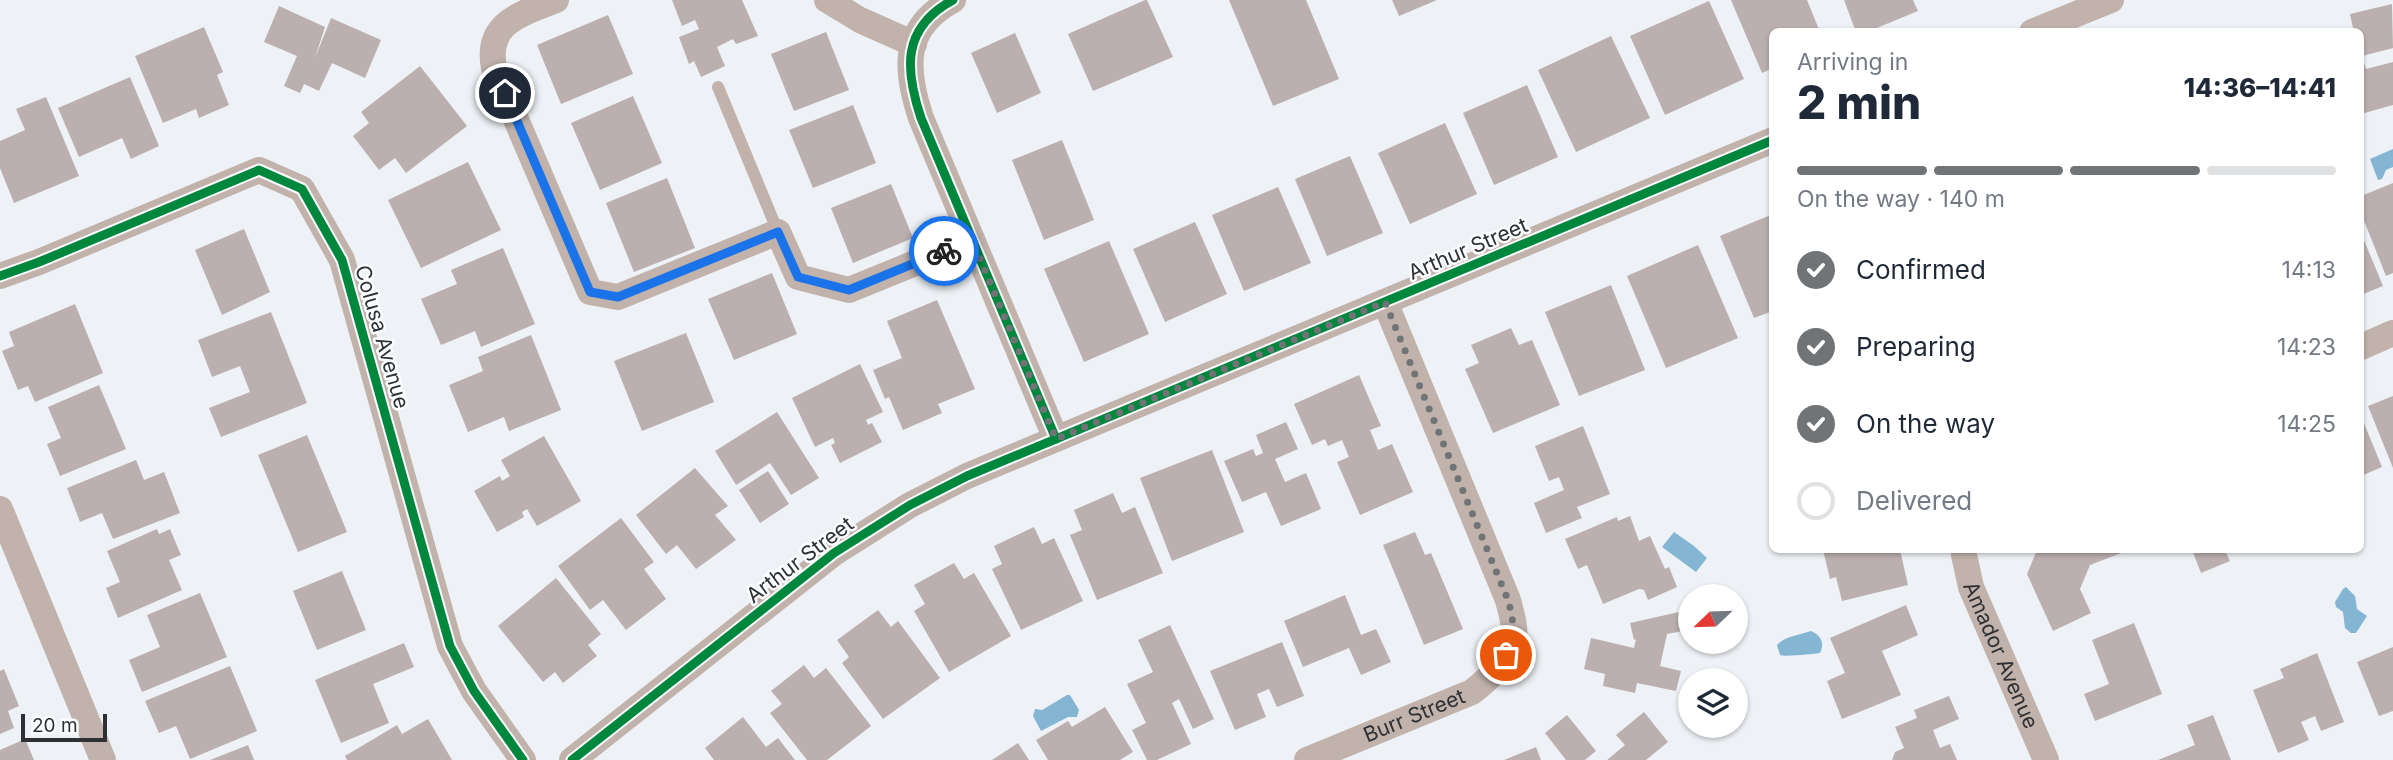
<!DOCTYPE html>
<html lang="en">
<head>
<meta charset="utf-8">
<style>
  body { margin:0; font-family:Inter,sans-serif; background:#f6f6f7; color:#1f2937; height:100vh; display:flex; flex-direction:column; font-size:26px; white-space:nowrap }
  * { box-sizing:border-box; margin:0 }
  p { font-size:23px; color:#747a83 }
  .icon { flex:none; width:38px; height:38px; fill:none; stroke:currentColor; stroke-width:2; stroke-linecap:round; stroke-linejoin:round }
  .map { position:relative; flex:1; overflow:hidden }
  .details { position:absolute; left:1769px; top:28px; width:595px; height:525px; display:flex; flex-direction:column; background:#fff; border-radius:10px; box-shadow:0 2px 5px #0004 }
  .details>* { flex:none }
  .needle { width:46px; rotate:247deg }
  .tools { position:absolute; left:1678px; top:584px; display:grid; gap:14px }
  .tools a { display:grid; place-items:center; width:70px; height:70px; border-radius:50%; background:#fff; box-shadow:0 2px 5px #0004; font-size:35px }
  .scale { position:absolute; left:21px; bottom:18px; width:86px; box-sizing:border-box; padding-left:7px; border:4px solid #2e3033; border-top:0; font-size:19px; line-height:24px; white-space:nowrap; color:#2e3033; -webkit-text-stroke:5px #fcfdff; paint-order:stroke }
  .pin { position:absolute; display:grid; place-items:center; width:60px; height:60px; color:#fff; margin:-30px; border:4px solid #fff; border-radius:50%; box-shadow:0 2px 7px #0007 }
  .courier { position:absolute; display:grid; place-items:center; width:70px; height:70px; margin:-35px; border:5px solid #1a73e8; border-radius:50%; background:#fff; color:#222; box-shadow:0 2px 9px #0007 }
  .overview em { font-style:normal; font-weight:800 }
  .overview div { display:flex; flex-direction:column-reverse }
  .overview { display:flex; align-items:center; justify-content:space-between; height:119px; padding:0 28px }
  h1 { font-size:46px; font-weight:800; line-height:52px }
  .bar { display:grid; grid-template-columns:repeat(4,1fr); gap:10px 7px; align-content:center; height:84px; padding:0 28px }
  .bar i { height:9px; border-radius:5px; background:#e0e1e3 }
  .bar .on { background:#717477 }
  .bar p { grid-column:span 4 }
  ol { padding:0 28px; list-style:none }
  li { display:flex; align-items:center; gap:21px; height:77px }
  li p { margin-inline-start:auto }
  li .icon { padding:7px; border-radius:50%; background:#717477; color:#fff; stroke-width:4 }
  li:last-child { color:#747a83 }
  li i { width:38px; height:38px; border:4px solid #e0e1e3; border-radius:50% }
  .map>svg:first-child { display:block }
  .water { fill:#84b6d4 }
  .building { fill:#bbb0af }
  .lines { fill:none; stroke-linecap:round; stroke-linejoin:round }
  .lane { stroke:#c1b2ac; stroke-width:12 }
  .street { stroke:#c1b2ac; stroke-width:26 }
  .cycleway-casing { stroke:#fcfdff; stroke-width:13 }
  .cycleway { stroke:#00873e; stroke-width:9 }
  .done { stroke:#717477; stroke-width:7; stroke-dasharray:0 12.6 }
  .route { stroke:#1a73e8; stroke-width:9 }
  .labels { text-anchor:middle; stroke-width:5; stroke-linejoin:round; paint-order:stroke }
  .street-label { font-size:21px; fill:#2e3033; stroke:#fcfdff }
</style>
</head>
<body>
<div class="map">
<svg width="2393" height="760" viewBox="0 0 2393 760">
  <rect width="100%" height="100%" fill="#eef1f5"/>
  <g class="water">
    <polygon points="2393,149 2393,167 2386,170 2382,179 2378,180 2370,159"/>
    <polygon points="1674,532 1694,546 1707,558 1696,572 1662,547"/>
    <polygon points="2346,587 2355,596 2357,609 2367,616 2356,633 2351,633 2345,628 2343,612 2336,607 2335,602 2343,589"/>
    <path d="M 1811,631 C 1821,635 1825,643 1820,653 C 1814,654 1785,657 1780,655 L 1777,645 C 1785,636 1800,635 1811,631 Z"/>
    <polygon points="1067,695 1070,695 1079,710 1077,717 1068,717 1041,731 1033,716 1035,709 1042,710"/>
  </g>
  <g class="building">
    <polygon points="672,0 742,0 758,36 736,44 733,39 717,47 725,66 701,77 694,61 689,64 679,37 699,29 695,20 682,26"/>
    <polygon points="1145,0 1147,0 1173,57 1093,91 1068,34"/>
    <polygon points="1229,0 1306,0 1339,79 1273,106"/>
    <polygon points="1392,0 1437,0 1399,16"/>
    <polygon points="1731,0 1807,0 1820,32 1773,32 1773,68 1762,73"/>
    <polygon points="1844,0 1913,0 1918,11 1867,32 1856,32"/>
    <polygon points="1709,1 1744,79 1665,115 1630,36"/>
    <polygon points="2392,4 2393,48 2362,56 2366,69 2393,62 2393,105 2361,114 2361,32 2343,31 2353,28 2350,14"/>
    <polygon points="279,6 325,27 315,58 331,18 381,40 365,78 332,63 319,91 304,84 300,93 284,86 297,56 264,42"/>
    <polygon points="608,15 633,74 561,104 537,45"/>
    <polygon points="204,27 223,72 217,75 229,105 199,118 196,109 163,123 135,56"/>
    <polygon points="826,32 849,90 794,111 771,54"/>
    <polygon points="1015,33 1041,93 997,113 971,53"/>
    <polygon points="1611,36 1650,118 1576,152 1538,70"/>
    <polygon points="420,66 467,126 406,173 395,158 379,170 353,136 369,123 361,112"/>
    <polygon points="130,77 159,146 131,159 122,138 79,157 58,108"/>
    <polygon points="1527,85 1558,157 1494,185 1463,113"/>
    <polygon points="633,96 662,163 600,190 571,123"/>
    <polygon points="46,97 79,176 14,203 0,168 0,141 25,130 16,109"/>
    <polygon points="853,105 876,163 813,188 789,130"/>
    <polygon points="1445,123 1477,194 1410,224 1378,153"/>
    <polygon points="1062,140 1094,220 1044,240 1012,160"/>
    <polygon points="1350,156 1383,233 1327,256 1295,179"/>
    <polygon points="468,162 501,230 421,268 388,200"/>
    <polygon points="667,178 695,248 634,272 606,203"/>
    <polygon points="2393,183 2393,273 2386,276 2361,213 2361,196"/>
    <polygon points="891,184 913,238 853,263 831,208"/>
    <polygon points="1278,187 1311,263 1244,291 1212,215"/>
    <polygon points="1773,214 1773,311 1754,318 1720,236"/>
    <polygon points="1195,222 1227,294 1165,322 1133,249"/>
    <polygon points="244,229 270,292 222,315 195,250"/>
    <polygon points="2361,233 2383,286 2361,295"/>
    <polygon points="1109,241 1149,334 1084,362 1044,269"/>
    <polygon points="1698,245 1738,338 1666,368 1627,276"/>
    <polygon points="503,248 535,324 481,347 475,331 441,345 421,299 457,284 451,270"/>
    <polygon points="772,273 797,334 734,360 708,299"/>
    <polygon points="1611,285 1645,370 1579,396 1545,312"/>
    <polygon points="937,300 975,389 938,404 942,413 903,430 889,397 885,399 873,370 902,358 887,321"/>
    <polygon points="75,304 103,373 35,402 28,386 18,390 2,351 14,346 9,332"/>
    <polygon points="271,312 307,403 221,437 209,408 250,392 240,366 212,377 198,340"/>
    <polygon points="1511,328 1519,345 1532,340 1560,405 1493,433 1465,369 1479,363 1471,345"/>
    <polygon points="686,333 714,402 642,431 614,361"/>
    <polygon points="531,335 561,410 509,431 504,417 468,432 449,385 483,371 478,357"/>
    <polygon points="860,364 883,412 866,420 868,425 872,423 882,442 840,463 831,445 835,443 833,438 815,447 792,398"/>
    <polygon points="1359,375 1381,426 1370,430 1378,450 1392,444 1413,492 1360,515 1337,462 1349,457 1342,440 1328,446 1325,439 1312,445 1294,404"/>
    <polygon points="99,385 126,449 60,476 47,444 61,438 48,407"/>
    <polygon points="2393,396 2393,468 2368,406"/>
    <polygon points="777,412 819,478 791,495 770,463 736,485 715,451"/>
    <polygon points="2361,416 2382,467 2361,476"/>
    <polygon points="1286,422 1298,449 1275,459 1285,482 1306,473 1321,509 1281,526 1266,492 1242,502 1224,461 1253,449 1256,456 1263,453 1256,435"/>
    <polygon points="1583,426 1610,494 1577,507 1582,518 1546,533 1534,503 1564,490 1559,477 1549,481 1535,446"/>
    <polygon points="307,435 347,532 298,552 258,455"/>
    <polygon points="544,436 581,501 537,526 527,509 522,512 524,517 497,532 474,491 500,476 502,481 510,476 501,460"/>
    <polygon points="1212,450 1244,532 1172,561 1140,478"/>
    <polygon points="136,460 144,480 164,472 180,513 113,539 102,513 80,522 67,488"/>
    <polygon points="695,468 728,506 715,515 736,540 696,569 677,545 666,554 636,515"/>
    <polygon points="768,471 789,504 760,523 739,490"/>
    <polygon points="1113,493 1122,513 1135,507 1163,573 1097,600 1070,535 1082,530 1074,510"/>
    <polygon points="1630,516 1639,541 1650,536 1665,569 1669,567 1677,587 1648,600 1644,590 1639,589 1603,604 1587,565 1578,569 1565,539 1617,517 1618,521"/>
    <polygon points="621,518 654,562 644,569 666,599 626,630 603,600 590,610 558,566"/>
    <polygon points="1034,527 1042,544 1054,538 1083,601 1021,630 992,569 1002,564 994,546"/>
    <polygon points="157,529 159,534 170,529 181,555 169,560 182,590 118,618 106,588 120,582 107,551"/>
    <polygon points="1415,532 1425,555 1431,553 1463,629 1424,645 1383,545"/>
    <polygon points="1823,550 1900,550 1908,585 1842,601 1836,577 1830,579"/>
    <polygon points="2037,550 2129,550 2090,565 2080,589 2091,613 2053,631 2027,574"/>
    <polygon points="2192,550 2225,550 2230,561 2201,573"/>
    <polygon points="954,563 964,579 974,573 1011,636 949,672 914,611 925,604 914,585"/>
    <polygon points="342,571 366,630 317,650 293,591"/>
    <polygon points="556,578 601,634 588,645 597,656 563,683 555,672 543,682 498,626"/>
    <polygon points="200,593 227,657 142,692 129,660 160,647 147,615"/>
    <polygon points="1345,595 1361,635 1376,629 1391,662 1361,675 1349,648 1303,667 1284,621"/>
    <polygon points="1906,605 1918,635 1882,651 1901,695 1842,719 1827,681 1845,673 1830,638"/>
    <polygon points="878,610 891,627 898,621 940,678 883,719 842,663 849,657 837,640"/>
    <polygon points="1679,612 1683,631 1667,634 1660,666 1681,671 1676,691 1637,683 1635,693 1603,686 1605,674 1584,669 1591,638 1634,648 1636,639 1634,640 1630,623"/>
    <polygon points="2134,623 2162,694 2095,721 2084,694 2109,684 2092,640"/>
    <polygon points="1170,625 1214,719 1193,729 1179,699 1172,703 1191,744 1157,760 1147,760 1132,730 1146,723 1127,684 1153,672 1138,640"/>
    <polygon points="1282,642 1304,696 1277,707 1269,689 1257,694 1266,717 1235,730 1210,671"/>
    <polygon points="404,643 414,667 373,684 389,723 341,743 315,680"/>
    <polygon points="2393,647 2393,711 2379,716 2357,662"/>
    <polygon points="2317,653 2344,722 2321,731 2315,716 2301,722 2309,740 2278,753 2253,690 2284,678 2280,669"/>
    <polygon points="804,665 814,678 826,668 871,726 827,760 807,760 770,713 782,704 771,691"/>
    <polygon points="230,666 257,731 190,759 176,726 159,733 145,701"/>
    <polygon points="4,669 19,706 8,711 14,728 0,734 0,671"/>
    <polygon points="1949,696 1959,719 1933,730 1940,748 1950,744 1957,760 1892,760 1895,752 1904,748 1895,727 1917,718 1914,710"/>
    <polygon points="1105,707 1133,752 1120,760 1048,760 1036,740 1068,721 1072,727"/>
    <polygon points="1644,712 1668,742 1646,760 1607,760 1625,745 1616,735"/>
    <polygon points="1567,715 1596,751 1585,760 1566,760 1545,733"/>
    <polygon points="2213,715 2231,760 2158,760 2195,745 2187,725"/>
    <polygon points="743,717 766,747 778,738 795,760 714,760 705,748"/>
    <polygon points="428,719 452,760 347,760 345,756 397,725 402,734"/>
    <polygon points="25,739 34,760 0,760 0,750"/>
    <polygon points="1018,743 1029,760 992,760"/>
    <polygon points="248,745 254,760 210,760"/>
    <polygon points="1536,747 1541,760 1504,760"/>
  </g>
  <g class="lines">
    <polyline class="lane" points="718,87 778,232"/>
    <g class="street">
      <path d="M 556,0 C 522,14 485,22 494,68 L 590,292 L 618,297 L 778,232 L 798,277 L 849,290 L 972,240"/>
      <polyline points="827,0 860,20 914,44"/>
      <path d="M 953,0 C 901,28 905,70 921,118 L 1056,439"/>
      <polyline points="2032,32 2111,0"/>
      <polyline points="0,276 39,262 259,170 302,189 342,260 450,646 474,691 523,760"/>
      <polyline points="2361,347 2393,333"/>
      <polyline points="0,509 103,760"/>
      <path id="s1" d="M 1964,550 L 1964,555 L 1971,587 L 2046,760"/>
      <polyline points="572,760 834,553 910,505 967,476 1773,140"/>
      <path id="s2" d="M 1307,760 L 1472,692 C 1489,679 1509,661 1514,639 C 1516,627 1511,612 1508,600 L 1385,302"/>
    </g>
    <defs>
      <g id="cycleway">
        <path d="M 953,0 C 901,28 905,70 921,118 L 1056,439"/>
        <polyline points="0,276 39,262 259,170 302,189 342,260 450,646 474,691 523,760"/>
        <polyline points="572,760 834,553 910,505 967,476 1773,140"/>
      </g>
    </defs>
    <use href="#cycleway" class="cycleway-casing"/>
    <use href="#cycleway" class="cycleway"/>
  </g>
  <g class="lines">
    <path class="done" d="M 944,251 L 972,240 L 1056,439 L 1385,302 L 1508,600 C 1514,623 1516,634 1506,655"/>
    <polyline class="route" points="505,93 590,292 618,297 778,232 798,277 849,290 944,251"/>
  </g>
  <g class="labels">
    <g class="street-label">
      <text transform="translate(1468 249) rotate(-23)" y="7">Arthur Street</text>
      <text transform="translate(382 337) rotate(74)" y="7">Colusa Avenue</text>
      <text transform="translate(800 560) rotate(-37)" y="7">Arthur Street</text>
      <text dy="7" stroke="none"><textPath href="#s1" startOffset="112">Amador Avenue</textPath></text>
      <text dy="7" stroke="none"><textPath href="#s2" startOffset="116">Burr Street</textPath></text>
    </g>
  </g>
</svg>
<div class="tools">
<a><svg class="needle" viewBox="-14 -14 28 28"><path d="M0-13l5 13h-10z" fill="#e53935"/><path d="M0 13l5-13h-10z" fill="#747a83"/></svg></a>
<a><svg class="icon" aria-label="layers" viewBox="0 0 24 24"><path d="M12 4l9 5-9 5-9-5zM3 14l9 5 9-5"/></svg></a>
</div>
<div class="scale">20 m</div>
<div class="pin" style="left:1506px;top:655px;background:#ea580c"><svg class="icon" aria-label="bag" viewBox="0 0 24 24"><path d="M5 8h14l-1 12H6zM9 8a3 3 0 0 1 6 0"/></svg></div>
<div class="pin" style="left:505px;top:93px;background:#1f2937"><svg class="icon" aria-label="home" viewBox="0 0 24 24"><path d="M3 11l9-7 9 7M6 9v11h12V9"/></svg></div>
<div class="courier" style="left:944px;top:251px"><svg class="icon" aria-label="bike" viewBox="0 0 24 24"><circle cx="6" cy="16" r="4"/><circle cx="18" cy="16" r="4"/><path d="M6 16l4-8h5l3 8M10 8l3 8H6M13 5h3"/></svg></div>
<section class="details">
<div class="overview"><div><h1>2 min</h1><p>Arriving in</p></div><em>14:36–14:41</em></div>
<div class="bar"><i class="on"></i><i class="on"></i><i class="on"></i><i></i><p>On the way · 140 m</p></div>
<ol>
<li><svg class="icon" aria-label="check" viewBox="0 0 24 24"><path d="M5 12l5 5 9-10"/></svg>Confirmed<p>14:13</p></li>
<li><svg class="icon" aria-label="check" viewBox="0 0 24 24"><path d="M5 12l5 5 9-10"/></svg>Preparing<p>14:23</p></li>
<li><svg class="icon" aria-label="check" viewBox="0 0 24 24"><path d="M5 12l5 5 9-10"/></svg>On the way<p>14:25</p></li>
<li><i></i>Delivered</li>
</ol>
</section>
</div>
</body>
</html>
